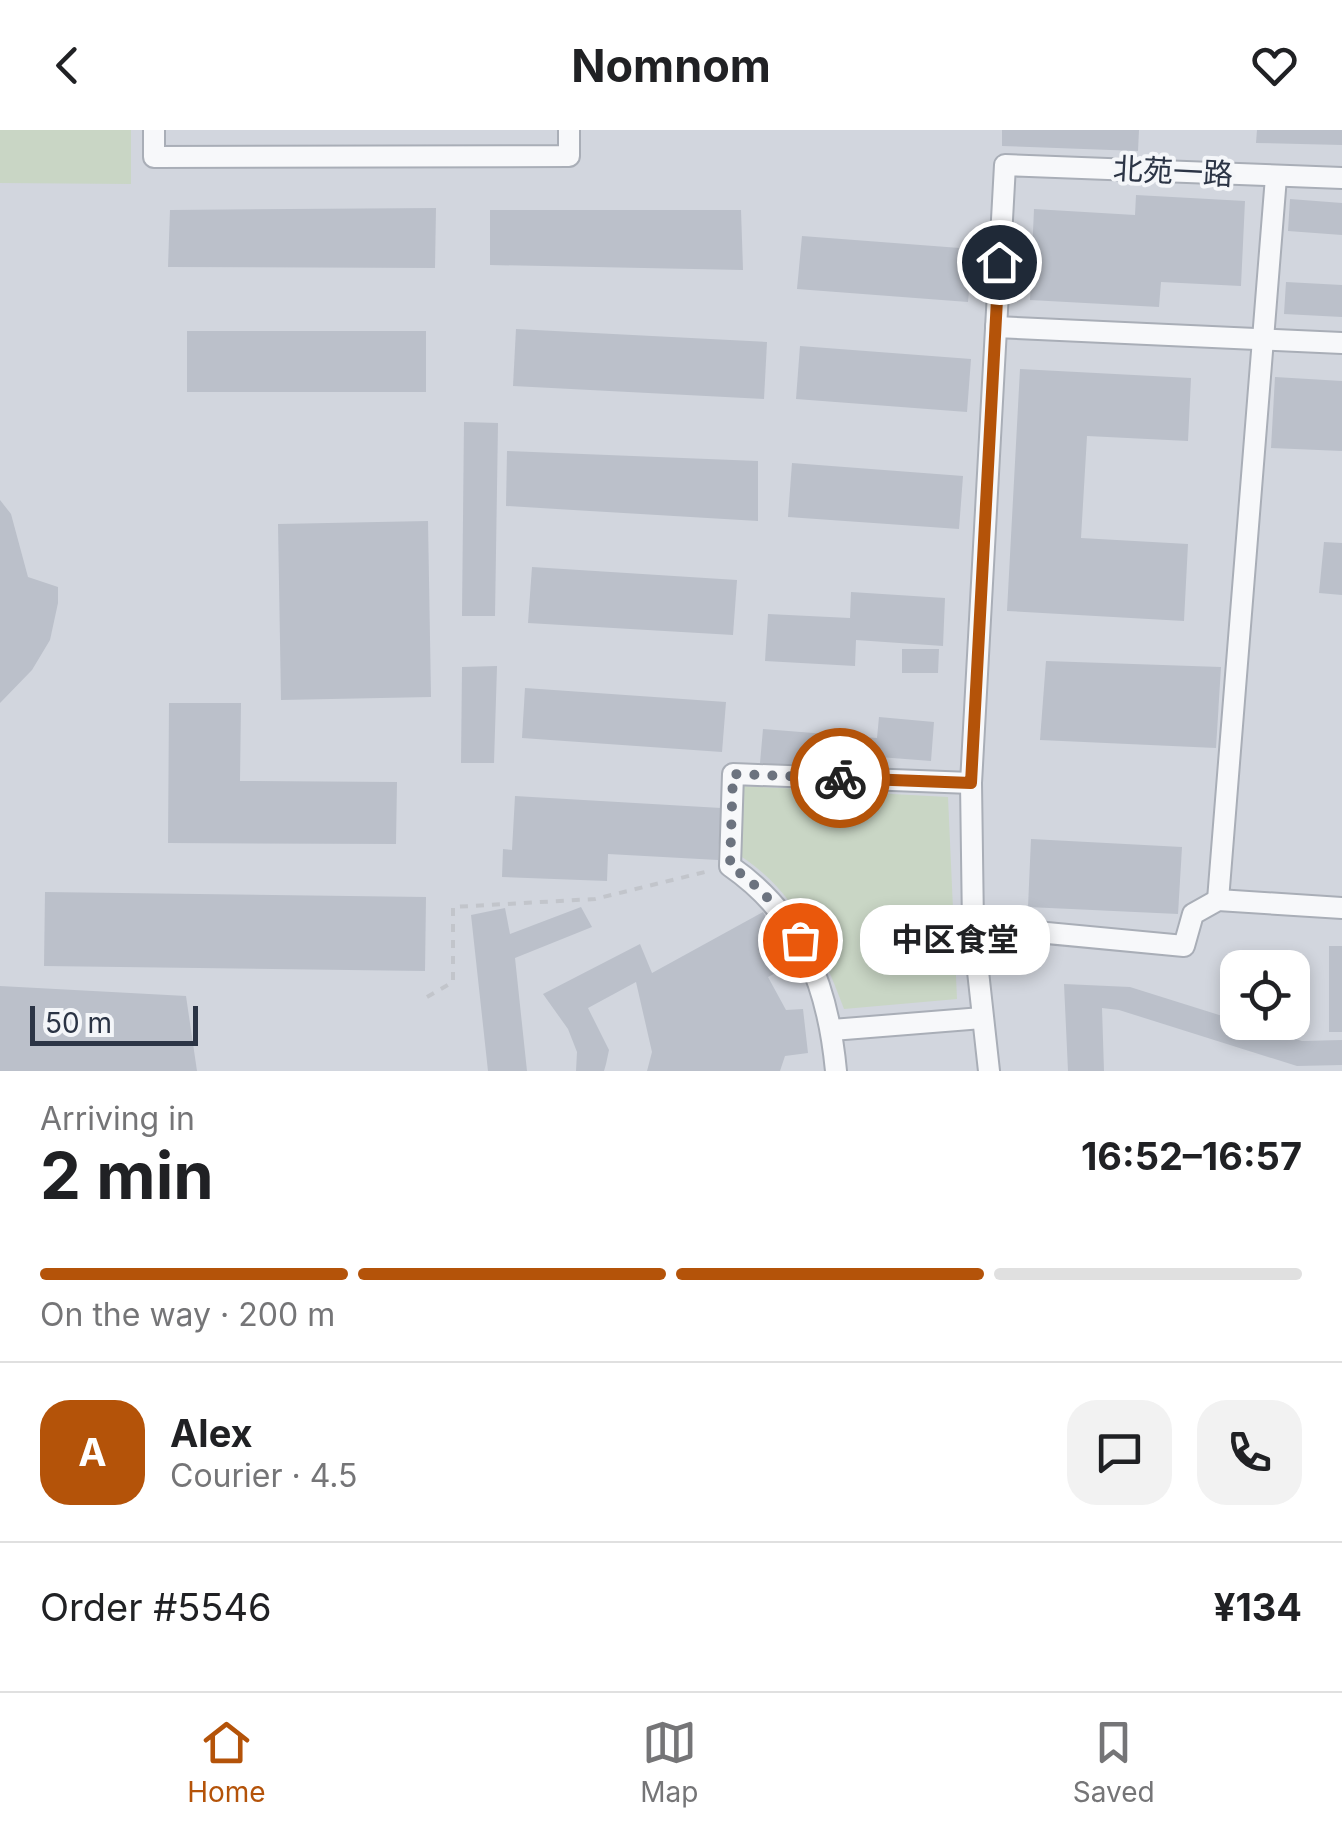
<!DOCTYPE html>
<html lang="en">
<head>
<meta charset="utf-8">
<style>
  body { margin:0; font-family:Inter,"Noto Sans SC",sans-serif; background:#f2f2f2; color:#202124; height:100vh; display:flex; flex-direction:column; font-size:38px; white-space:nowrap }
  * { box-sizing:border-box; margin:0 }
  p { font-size:32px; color:#757577 }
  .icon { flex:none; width:55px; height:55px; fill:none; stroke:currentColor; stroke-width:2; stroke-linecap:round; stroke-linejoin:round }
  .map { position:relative; height:941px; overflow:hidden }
  .drawer { display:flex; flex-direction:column; background:#fff; flex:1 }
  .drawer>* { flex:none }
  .tools { position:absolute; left:1220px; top:820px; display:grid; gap:20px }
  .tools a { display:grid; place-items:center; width:90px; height:90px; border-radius:20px; background:#fff; box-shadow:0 5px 15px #0003; font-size:50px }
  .scale { position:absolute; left:30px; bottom:25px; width:168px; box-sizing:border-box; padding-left:10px; border:5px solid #2b3445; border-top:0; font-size:28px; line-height:35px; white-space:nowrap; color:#2b3445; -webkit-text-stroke:8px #f4f6f9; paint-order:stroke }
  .pin { position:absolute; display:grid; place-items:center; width:85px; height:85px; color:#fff; margin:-42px; border:5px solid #fff; border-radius:50%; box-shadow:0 2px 10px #0007 }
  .courier { position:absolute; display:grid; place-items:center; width:100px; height:100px; margin:-50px; border:8px solid #b45309; border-radius:50%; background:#fff; color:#222; box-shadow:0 2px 12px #0007 }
  .bubble { position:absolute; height:70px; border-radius:30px; background:#fff; box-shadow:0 5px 15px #0003; font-size:32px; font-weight:700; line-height:70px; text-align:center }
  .overview em { font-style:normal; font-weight:700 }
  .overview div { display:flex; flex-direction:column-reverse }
  .overview { display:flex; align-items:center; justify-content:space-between; height:170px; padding:0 40px }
  h1 { font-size:65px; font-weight:700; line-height:75px }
  .bar { display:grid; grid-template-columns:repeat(4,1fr); gap:15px 10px; align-content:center; height:120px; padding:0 40px }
  .bar i { height:12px; border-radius:8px; background:#e0e0e0 }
  .bar .on { background:#b45309 }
  .bar p { grid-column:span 4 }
  .line { display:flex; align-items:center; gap:25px; padding:0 40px; border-top:2px solid #e0e0e0 }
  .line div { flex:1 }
  .round { display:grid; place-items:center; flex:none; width:105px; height:105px; border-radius:30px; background:#f2f2f2 }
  header { display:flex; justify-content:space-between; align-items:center; height:130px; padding:0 40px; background:#fff; font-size:45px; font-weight:700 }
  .dock { display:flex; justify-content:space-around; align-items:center; height:140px; border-top:2px solid #e0e0e0; background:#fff; font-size:28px; color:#757577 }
  .dock a { display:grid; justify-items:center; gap:5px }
  .dock .on { color:#b45309 }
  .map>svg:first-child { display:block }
  .built { fill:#d2d6de; fill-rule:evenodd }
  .green { fill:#c9d6c5 }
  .building { fill:#bbc0ca }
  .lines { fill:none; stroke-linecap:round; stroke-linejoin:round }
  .street-casing { stroke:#a9aeb7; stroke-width:24 }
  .path { stroke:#c2c5cb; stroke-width:4; stroke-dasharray:8 8; stroke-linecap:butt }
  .street { stroke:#f7f8fa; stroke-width:20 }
  .done { stroke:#6c737f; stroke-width:10; stroke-dasharray:0 18 }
  .route { stroke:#b45309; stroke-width:12 }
  .labels { text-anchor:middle; stroke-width:8; stroke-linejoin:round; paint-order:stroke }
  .street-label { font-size:30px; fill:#2b3445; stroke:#f4f6f9 }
</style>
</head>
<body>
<header><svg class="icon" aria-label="back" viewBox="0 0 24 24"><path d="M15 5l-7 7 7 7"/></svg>Nomnom<svg class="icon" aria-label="heart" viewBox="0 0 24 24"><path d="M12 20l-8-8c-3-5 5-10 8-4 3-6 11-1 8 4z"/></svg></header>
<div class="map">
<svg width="1342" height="941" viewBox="0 0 1342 941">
  <rect width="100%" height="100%" fill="#e4e7ec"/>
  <path class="built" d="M 0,0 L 1342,0 L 1342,941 L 0,941 ZM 1238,838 L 1292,838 L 1292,892 L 1238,892 Z"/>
  <g class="green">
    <polygon points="0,0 131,0 131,54 0,53"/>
    <path d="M 742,656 L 948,667 L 957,869 L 844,879 C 822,820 796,763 742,727 Z"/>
  </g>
  <g class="building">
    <polygon points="1002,0 1139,0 1138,21 1002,16"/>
    <polygon points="1257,0 1342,0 1342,15 1256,13"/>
    <polygon points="1136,65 1245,71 1241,156 1161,152 1159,177 1030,170 1034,79 1135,85"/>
    <polygon points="1290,69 1342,73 1342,105 1288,101"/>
    <polygon points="436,78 435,138 168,137 170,80"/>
    <polygon points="490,80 741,80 743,140 490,135"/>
    <polygon points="802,106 973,119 968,172 797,159"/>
    <polygon points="1286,152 1342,155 1342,187 1284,184"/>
    <polygon points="516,199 767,212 764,269 513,256"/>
    <rect x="187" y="201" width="239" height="61"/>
    <polygon points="800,216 971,229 967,282 796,269"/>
    <polygon points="1020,239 1191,248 1188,311 1087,306 1081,408 1188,414 1184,491 1007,481"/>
    <polygon points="1275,247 1342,251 1342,321 1271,318"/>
    <polygon points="464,292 498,293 495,486 462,486"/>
    <polygon points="507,321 758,331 758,391 506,376"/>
    <polygon points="792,333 963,346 959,399 788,387"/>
    <polygon points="0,370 11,384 28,447 58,457 58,473 50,510 32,540 0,573"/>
    <polygon points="428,391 431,567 281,570 278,394"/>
    <polygon points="1324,412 1342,413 1342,465 1319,463"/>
    <polygon points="532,437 737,450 733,505 528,493"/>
    <polygon points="851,462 945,468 943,516 856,510 855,536 765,531 768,484 850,488"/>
    <polygon points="902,519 939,519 938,543 902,543"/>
    <polygon points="1046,531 1221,537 1216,618 1040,610"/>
    <polygon points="497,536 494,633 461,633 462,537"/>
    <polygon points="525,558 726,572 722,622 522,608"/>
    <polygon points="169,573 241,573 240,651 397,652 396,714 168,713"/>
    <polygon points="879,587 934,592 931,631 879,627 878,643 760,633 763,599 877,608"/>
    <polygon points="515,666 721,678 718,730 608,724 607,751 502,747 503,719 512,720"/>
    <polygon points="1031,709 1182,717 1178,784 1028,777"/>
    <polygon points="45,762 426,767 425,841 44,836"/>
    <polygon points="581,777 592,797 515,828 527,941 488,941 471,785 505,778 510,804"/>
    <polygon points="763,782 792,834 768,847 786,880 803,879 808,923 785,926 780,941 647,941 652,922 636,852 588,878 609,920 606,934 604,941 576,941 577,922 568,899 543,864 640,814 652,843"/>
    <rect x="1329" y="816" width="13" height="86"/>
    <polygon points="1064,854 1130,857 1302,911 1342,910 1342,935 1297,936 1119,880 1102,878 1104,941 1068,941"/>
    <polygon points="0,856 186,866 197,941 0,941"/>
  </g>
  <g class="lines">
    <defs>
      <g id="street">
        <polyline points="154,0 154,27 569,26 569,0"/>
        <polyline points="996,197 1342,213"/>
        <polyline points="1218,770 1276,47"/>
        <polyline points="973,796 1184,816 1193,784 1218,770 1342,778"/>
        <polyline points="832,900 982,888"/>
        <path d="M 836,941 C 828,856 802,786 730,736 L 733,644 L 971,653"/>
        <polyline points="989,941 973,796 971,653 1005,35 1342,48"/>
      </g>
    </defs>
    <use href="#street" class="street-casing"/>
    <polyline class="path" points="427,867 453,852 453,777 595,769 709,741"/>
    <use href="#street" class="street"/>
  </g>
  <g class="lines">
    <path class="done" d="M 800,810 C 778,778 762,758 730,736 L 733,644 L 840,648"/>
    <polyline class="route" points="840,648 971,653 999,132"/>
  </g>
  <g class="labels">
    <g class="street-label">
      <text transform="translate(1173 42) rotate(3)" y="10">北苑一路</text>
    </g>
  </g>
</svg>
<div class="tools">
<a><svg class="icon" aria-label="locate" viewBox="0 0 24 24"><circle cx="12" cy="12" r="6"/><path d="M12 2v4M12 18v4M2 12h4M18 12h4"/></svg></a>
</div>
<div class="scale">50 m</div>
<div class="pin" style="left:800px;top:810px;background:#ea580c"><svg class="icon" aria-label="bag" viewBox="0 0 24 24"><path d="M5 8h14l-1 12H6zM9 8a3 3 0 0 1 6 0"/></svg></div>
<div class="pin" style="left:999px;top:132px;background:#1f2937"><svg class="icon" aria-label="home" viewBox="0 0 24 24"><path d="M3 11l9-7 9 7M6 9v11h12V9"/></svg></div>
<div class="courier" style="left:840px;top:648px"><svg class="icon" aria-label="bike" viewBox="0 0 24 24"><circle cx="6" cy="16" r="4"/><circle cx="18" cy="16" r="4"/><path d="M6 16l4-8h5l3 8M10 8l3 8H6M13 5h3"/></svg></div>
<div class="bubble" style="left:860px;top:775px;width:190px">中区食堂</div>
</div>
<section class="drawer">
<div class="overview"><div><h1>2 min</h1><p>Arriving in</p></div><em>16:52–16:57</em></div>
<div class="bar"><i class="on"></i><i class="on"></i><i class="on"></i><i></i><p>On the way · 200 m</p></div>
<div class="line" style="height:180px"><b class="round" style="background:#b45309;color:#fff">A</b><div><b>Alex</b><p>Courier · 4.5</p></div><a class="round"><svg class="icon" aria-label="chat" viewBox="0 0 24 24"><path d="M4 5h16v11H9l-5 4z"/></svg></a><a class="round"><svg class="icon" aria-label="phone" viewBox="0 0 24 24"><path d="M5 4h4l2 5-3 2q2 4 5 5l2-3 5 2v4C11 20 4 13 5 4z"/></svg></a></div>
<div class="line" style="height:130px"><div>Order #5546</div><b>¥134</b></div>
</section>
<nav class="dock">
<a class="on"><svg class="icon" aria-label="home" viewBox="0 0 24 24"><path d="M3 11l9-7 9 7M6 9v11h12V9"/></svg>Home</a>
<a><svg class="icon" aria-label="map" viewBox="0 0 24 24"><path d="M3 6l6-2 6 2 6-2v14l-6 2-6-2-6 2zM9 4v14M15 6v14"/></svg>Map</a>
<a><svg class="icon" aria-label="saved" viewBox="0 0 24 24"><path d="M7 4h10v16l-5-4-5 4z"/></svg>Saved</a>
</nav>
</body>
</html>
